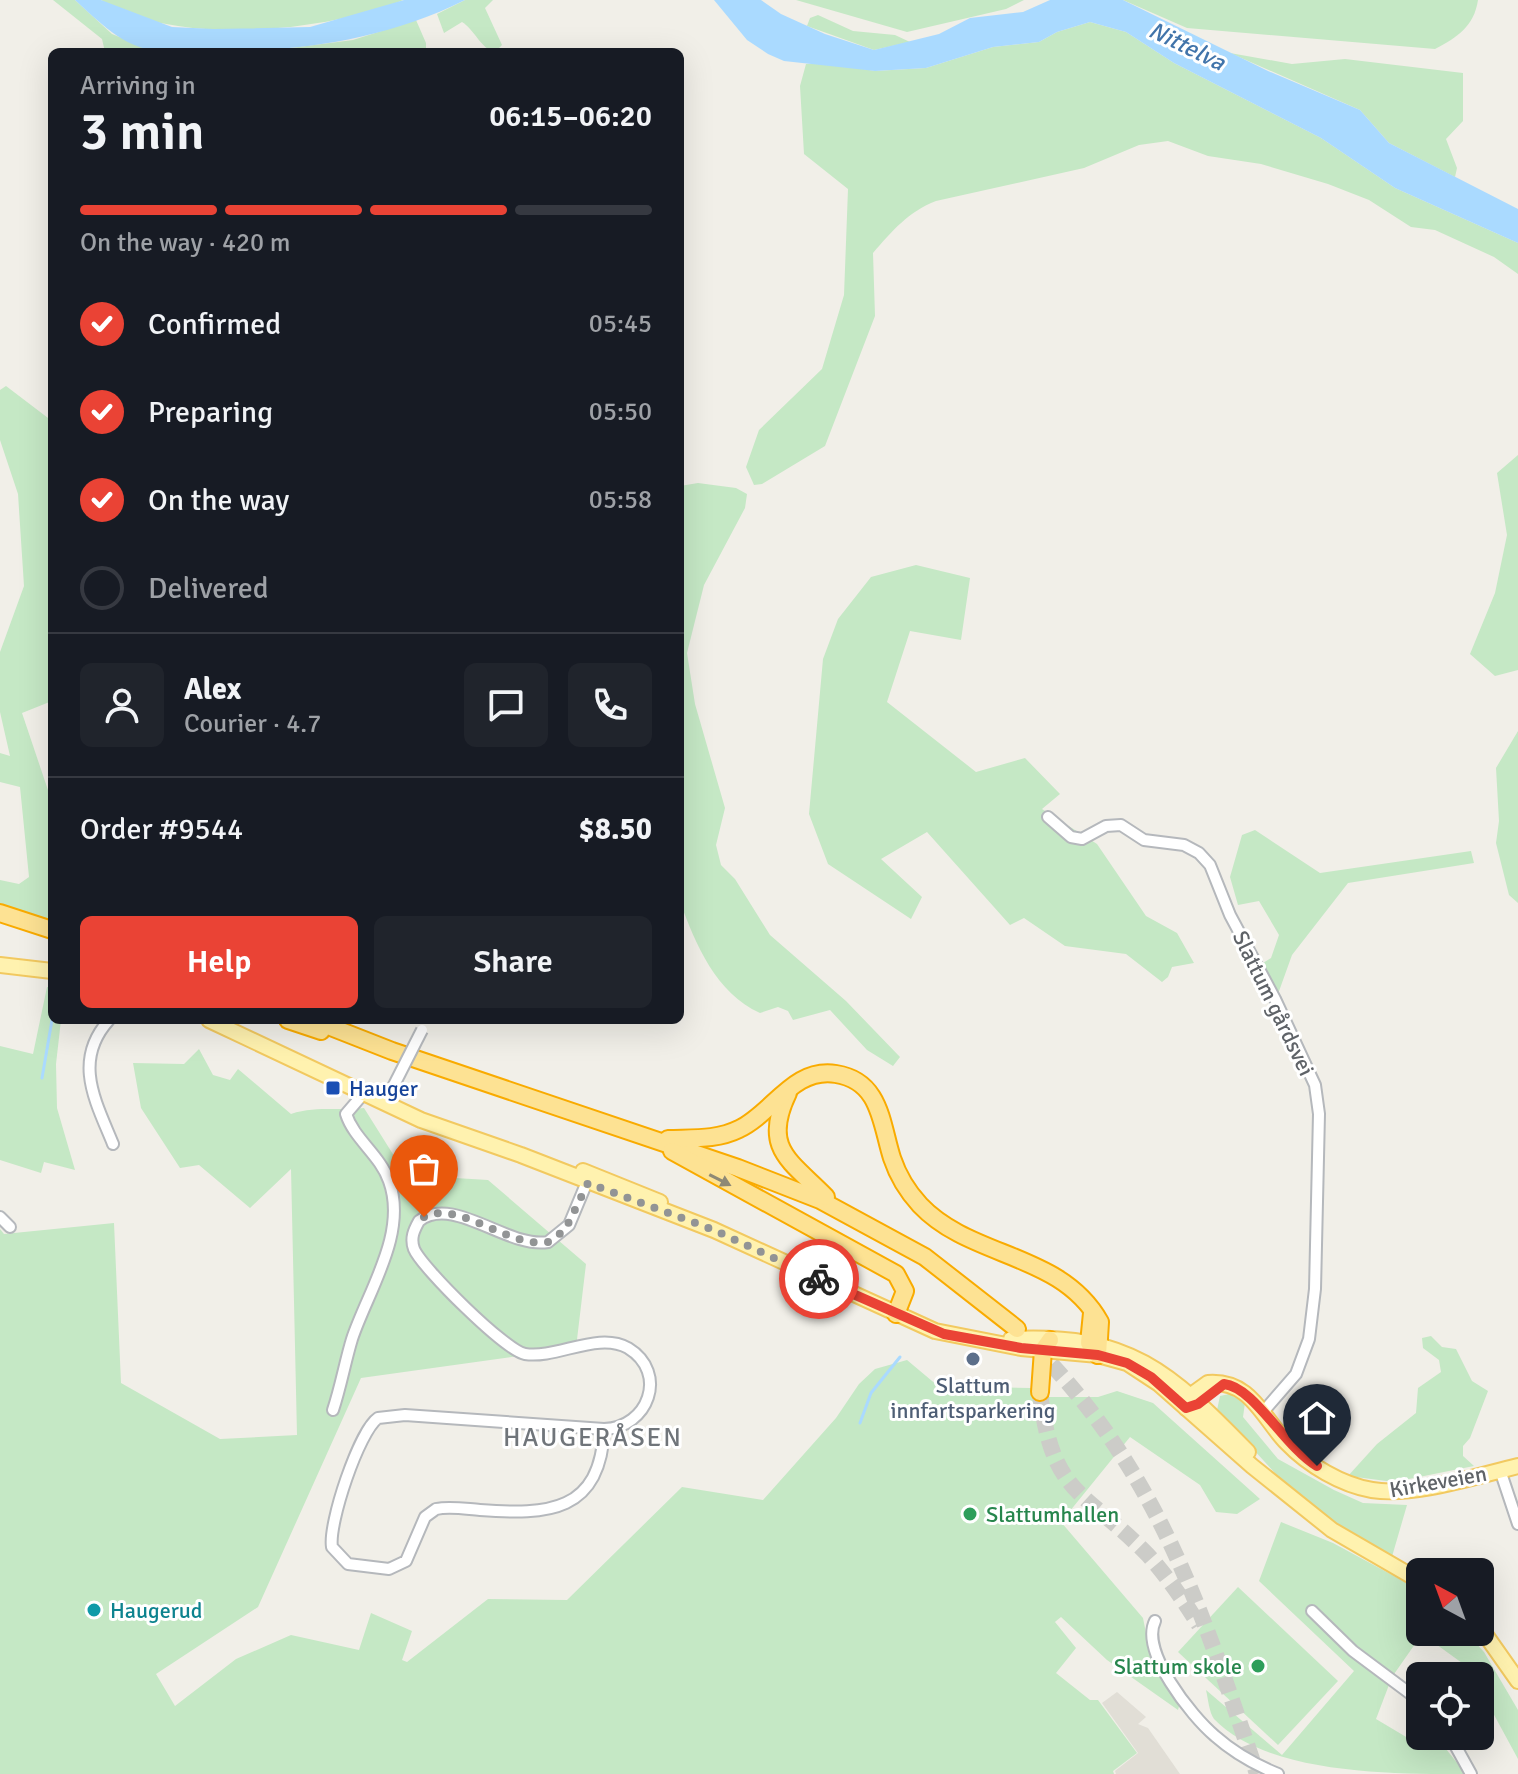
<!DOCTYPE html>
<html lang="en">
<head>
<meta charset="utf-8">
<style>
  body { margin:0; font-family:Signika,sans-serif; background:#20242c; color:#f1f3f6; height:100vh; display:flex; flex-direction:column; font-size:30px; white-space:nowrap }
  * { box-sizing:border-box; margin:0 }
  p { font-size:26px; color:#9ea1a6 }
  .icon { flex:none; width:44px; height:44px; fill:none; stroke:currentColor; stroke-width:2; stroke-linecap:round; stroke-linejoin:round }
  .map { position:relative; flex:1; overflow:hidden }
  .panel { position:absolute; left:48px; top:48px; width:636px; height:976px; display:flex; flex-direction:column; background:#171b24; border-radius:12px; box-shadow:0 8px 32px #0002 }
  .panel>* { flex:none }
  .needle { width:52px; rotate:319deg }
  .buttons { position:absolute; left:1406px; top:1558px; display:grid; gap:16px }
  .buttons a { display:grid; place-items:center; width:88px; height:88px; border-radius:12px; background:#171b24; box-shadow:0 8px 32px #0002; font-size:40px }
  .pin { position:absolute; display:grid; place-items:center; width:68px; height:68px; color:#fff; margin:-82px -34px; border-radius:50% 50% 50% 0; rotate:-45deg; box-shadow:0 0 8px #0007 }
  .pin .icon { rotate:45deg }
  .courier { position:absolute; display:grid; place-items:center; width:80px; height:80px; margin:-40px; border:6px solid #ea4335; border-radius:50%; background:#fff; color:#222; box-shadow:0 2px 10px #0007 }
  .head em { font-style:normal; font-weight:600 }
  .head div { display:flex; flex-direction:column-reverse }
  .head { display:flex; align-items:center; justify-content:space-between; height:136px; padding:0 32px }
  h1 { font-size:52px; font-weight:600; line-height:60px }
  .bar { display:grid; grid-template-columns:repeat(4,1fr); gap:12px 8px; align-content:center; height:96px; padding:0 32px }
  .bar i { height:10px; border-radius:6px; background:#363941 }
  .bar .on { background:#ea4335 }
  .bar p { grid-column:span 4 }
  .line { display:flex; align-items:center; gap:20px; padding:0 32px; border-top:2px solid #363941 }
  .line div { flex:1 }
  .round { display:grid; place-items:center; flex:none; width:84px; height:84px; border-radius:12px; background:#20242c }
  ol { padding:0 32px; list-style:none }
  li { display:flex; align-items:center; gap:24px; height:88px }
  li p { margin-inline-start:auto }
  li .icon { padding:8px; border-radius:50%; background:#ea4335; color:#fff; stroke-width:4 }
  li:last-child { color:#9ea1a6 }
  li i { width:44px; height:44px; border:4px solid #363941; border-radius:50% }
  .cta { display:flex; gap:16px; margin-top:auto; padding:16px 32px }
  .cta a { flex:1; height:92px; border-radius:12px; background:#ea4335; color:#fff; font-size:32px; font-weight:600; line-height:92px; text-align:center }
  .cta a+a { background:#20242c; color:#f1f3f6 }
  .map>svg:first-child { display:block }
  .education { fill:#e1ded6 }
  .green { fill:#c5e8c5 }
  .water { fill:#aadaff }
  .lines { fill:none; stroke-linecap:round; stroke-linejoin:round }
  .stream { stroke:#aadaff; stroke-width:3 }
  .highway-tunnel { stroke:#ccccc8; stroke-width:16; stroke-dasharray:16 8; stroke-linecap:butt }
  .minor-casing { stroke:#b5b8bc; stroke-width:14 }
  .major-casing { stroke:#f2c960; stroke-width:18 }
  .highway-casing { stroke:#f9ab00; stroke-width:20 }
  .minor { stroke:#fff; stroke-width:10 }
  .major { stroke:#fff2af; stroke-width:14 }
  .highway { stroke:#fde293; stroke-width:16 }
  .minor-bridge-casing { stroke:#b5b8bc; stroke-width:14; stroke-linecap:butt }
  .minor-bridge { stroke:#fff; stroke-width:10 }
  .oneway { fill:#8e8975 }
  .done { stroke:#929495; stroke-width:8; stroke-dasharray:0 14.4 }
  .route { stroke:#ea4335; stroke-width:10 }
  .transit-dot { fill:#1a4fb4; stroke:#fff; stroke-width:3 }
  .service-dot { fill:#5c6f8a; stroke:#fff; stroke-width:3 }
  .leisure-dot { fill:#2e9e5b; stroke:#fff; stroke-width:3 }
  .culture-dot { fill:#0f9aa8; stroke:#fff; stroke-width:3 }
  .labels { text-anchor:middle; stroke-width:6; stroke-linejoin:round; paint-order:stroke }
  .street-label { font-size:22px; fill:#5f6368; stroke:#fff }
  .transit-label { font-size:22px; fill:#164399; stroke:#fff; text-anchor:start }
  .service-label { font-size:22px; fill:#4e5e75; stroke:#fff }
  .leisure-label { font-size:22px; fill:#27864d; stroke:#fff; text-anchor:start }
  .culture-label { font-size:22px; fill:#0d838f; stroke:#fff; text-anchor:start }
  .water-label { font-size:24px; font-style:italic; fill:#4174aa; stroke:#fff }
  .quarter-label { font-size:26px; letter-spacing:2px; fill:#70757a; stroke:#fff }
</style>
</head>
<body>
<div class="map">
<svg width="1518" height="1774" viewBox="0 0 1518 1774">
  <rect width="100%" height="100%" fill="#f1efe8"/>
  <polygon class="education" points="1117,1692 1146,1717 1138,1724 1148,1728 1180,1774 1116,1774 1115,1771 1138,1753 1102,1703"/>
  <g class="green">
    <polygon points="53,0 75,0 112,34 154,51 260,52 353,40 416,20 426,43 426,52 105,52 102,39"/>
    <path d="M 101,0 L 403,0 C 328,32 172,47 101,0 Z"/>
    <path d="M 465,0 L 493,0 L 485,8 L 502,45 L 495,52 C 481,49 475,30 462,22 L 444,33 L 437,14 Z"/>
    <polygon points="796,0 1024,0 1006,9 907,32"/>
    <path d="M 1123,0 L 1478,0 C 1474,26 1458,37 1435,49 L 1187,28 Z"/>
    <polygon points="818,15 853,31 895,35 910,42 874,50 807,26 810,18"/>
    <path d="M 1090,22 L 1126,32 L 1174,63 L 1321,138 L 1395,188 L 1518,243 L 1518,274 L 1494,257 L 1435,230 L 1411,227 L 1369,200 L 1328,184 L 1261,164 L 1208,156 L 1168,141 L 1139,145 L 1084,168 L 936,201 C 909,211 891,232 873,253 L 875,316 L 825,446 L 762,484 L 754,485 L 746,467 L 759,430 L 822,369 L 844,295 L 848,189 L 804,154 L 800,86 L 806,64 L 828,63 L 875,71 L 926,68 L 993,47 L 1039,42 L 1057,32 Z"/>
    <polygon points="1230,53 1292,64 1345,59 1463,73 1463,121 1446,139 1457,168 1455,177 1389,143 1360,110"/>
    <polygon points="6,386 52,421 52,701 22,713 52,802 52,920 0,905 0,880 19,884 29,877 20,787 0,782 0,753 10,756 0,712 0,652 24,586 18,494 0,440 0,390"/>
    <polygon points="1518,455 1518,670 1495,676 1470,654 1495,593 1507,535 1497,473"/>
    <path d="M 698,483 L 736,488 L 747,494 L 745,508 L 704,585 L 687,653 L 695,704 L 725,808 L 716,845 L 721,865 L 735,879 L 770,935 L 846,1001 L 900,1057 L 893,1066 L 867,1050 L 830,1010 L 793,1020 L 788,1011 L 778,1007 L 760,1013 C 716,993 696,945 680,902 L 680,486 Z"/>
    <polygon points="916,565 970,578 961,640 910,631 887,702 976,772 1025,758 1060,794 1042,809 1097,844 1146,916 1177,933 1194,963 1172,967 1168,977 1162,982 1126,954 1065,946 1024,918 1010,925 927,832 881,859 922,897 911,919 828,864 809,814 823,659 838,619 871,577"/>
    <polygon points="1518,731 1518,903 1509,895 1496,843 1499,821 1496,768"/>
    <polygon points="1255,830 1320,873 1471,851 1474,863 1348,883 1292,955 1278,994 1263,963 1271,958 1279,935 1259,901 1238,905 1230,877 1242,835"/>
    <polygon points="47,987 52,988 52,1020 61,1020 56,1064 57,1108 75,1170 44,1162 41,1173 0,1160 0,1046 33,1054"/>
    <path d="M 199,1049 L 213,1075 L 230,1080 L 238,1069 L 291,1114 C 316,1106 338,1111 364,1108 L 406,1175 L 488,1180 L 586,1264 L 576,1348 L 361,1378 L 258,1607 L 156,1674 L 175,1706 L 236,1659 L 291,1635 L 359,1650 L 371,1613 L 412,1631 L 402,1660 L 407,1662 L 488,1599 L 567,1600 L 682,1487 L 763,1500 L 836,1418 L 859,1384 L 875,1369 L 907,1360 L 938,1386 L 1031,1388 L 1037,1397 L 1098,1397 L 1117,1391 L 1153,1403 L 1260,1499 L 1237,1514 L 1216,1512 L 1200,1485 L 1130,1437 L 1061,1522 L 1143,1618 L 1152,1663 L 1181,1699 L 1178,1710 L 1107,1660 L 1061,1617 L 1050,1626 L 1055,1622 L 1076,1648 L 1056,1673 L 1090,1700 L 1098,1700 L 1137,1753 L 1113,1771 L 1114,1774 L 0,1774 L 0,1229 L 4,1234 L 114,1223 L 121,1383 L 220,1439 L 297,1435 L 291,1169 L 250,1208 L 199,1165 L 180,1168 L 141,1108 L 133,1063 L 184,1064 Z"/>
    <polygon points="1431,1336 1442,1347 1456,1349 1472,1381 1488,1391 1470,1438 1463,1446 1463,1456 1474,1466 1394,1482 1348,1476 1377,1444 1416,1413 1418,1388 1441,1372 1439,1360 1423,1348 1422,1338"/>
    <polygon points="1229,1394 1245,1403 1243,1417 1278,1459 1334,1490 1363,1503 1407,1505 1391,1560 1320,1514 1275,1473 1217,1410 1220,1396"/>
    <path d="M 1281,1522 L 1333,1543 L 1420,1590 L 1420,1632 L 1466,1632 L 1484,1652 L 1518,1710 L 1518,1759 L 1480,1689 L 1480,1676 L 1422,1634 L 1392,1677 L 1376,1719 L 1423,1747 L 1446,1749 L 1466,1774 C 1389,1774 1267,1774 1214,1719 C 1209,1712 1208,1698 1206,1690 L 1282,1755 L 1354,1671 L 1259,1581 Z"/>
    <polygon points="1238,1587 1338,1681 1278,1745 1178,1652"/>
  </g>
  <g class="water">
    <path d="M 75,0 L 101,0 L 172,27 L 214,29 L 310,27 L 404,0 L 465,0 C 385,40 298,52 211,51 C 193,51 173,54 156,51 C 123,47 98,21 75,0 Z"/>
    <polygon points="714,0 761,0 781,14 825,34 874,50 939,34 970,18 1023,12 1050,0 1123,0 1268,71 1360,110 1389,143 1518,209 1518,243 1395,188 1321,138 1174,63 1126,32 1090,22 1057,32 1039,42 993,47 926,68 875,71 784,61 768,54 747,40"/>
  </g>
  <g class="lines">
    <g class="stream">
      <polyline points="42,1078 52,1020"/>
      <polyline points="860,1423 871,1393 900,1357"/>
    </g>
    <g class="highway-tunnel">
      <path d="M 1035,1347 C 1159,1473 1202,1611 1257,1774"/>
      <path d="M 1040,1392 C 1052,1497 1084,1489 1148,1555 C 1167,1576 1184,1601 1199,1625"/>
    </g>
    <defs>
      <g id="minor">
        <polyline points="1048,817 1071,837 1082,839 1106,826 1121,825 1144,840 1184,845 1199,853 1210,865 1230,915 1275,999 1315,1085 1319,1114 1315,1289 1309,1339 1296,1374 1263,1412"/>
        <path d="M 109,1020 C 72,1061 96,1102 113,1144"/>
        <path d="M 589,1177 L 569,1225 L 548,1242 C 508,1249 453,1194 419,1221 C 414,1230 410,1238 414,1249 C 422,1268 506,1351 525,1354 C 557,1359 598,1331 628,1348 C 669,1373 648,1428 604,1429 L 405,1415 L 378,1418 C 359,1431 328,1524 332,1547 L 348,1564 L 389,1569 L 406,1561 L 425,1517 L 436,1509 C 450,1506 466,1509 480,1510 C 547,1515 601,1513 604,1429"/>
        <polyline points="0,1217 10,1227"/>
        <path d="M 333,1410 C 341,1386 345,1362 352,1339 C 368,1291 408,1233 389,1181 C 380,1155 354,1139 346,1114 L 364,1093"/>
        <polyline points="1500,1470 1518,1524"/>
        <polyline points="1312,1611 1353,1651 1420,1701"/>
        <path d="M 1155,1621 C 1140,1651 1191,1716 1215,1736 C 1233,1752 1256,1765 1278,1774"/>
        <polyline points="1450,1736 1471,1774"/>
      </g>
      <g id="major">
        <polyline points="0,965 52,971"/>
        <polyline points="209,1020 421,1120 521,1155 714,1230 935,1331 1021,1348 1098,1355 1127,1363 1159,1384 1252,1466 1332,1530 1420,1581"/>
        <polyline points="583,1171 660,1202"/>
        <path d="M 1011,1339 C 1129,1333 1170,1372 1248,1452"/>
        <path d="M 1186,1408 L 1190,1396 L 1208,1383 C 1251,1380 1262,1417 1287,1443 C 1308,1465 1342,1485 1372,1490 C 1414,1497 1476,1476 1518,1466"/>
        <polyline points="1480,1627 1518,1681"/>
      </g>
      <g id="highway">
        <polyline points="0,913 52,930"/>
        <polyline points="288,1020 321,1031"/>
        <polyline points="313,1020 392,1051 738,1168 820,1200 925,1257 1017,1329"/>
        <path d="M 788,1093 C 761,1149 791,1161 826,1197"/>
        <path d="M 668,1139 C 693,1138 717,1140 739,1129 C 773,1113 793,1067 836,1074 C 881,1081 881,1124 892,1158 C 898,1176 908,1192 920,1205 C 971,1259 1061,1252 1100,1322 L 1098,1355"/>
        <polyline points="672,1151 896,1274 905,1291 896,1314"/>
        <polyline points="1092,1313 1089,1343 1098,1355"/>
        <polyline points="1040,1392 1043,1350 1050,1340"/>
      </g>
    </defs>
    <use href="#minor" class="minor-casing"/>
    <use href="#major" class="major-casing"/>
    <use href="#highway" class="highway-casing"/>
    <use href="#minor" class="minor"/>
    <use href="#major" class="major"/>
    <use href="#highway" class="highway"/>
    <defs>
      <polyline id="minor-bridge" points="393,1087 422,1030"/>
    </defs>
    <use href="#minor-bridge" class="minor-bridge-casing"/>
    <use href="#minor-bridge" class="minor-bridge"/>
  </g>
  <defs><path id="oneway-solid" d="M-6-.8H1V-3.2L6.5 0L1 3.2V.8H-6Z" transform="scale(2)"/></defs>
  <use class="oneway" href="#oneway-solid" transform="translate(720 1180) rotate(27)"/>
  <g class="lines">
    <path class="done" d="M 424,1217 C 458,1199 510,1249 548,1242 L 565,1230 L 588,1183 L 714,1230 L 819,1279"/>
    <path class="route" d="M 819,1279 L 944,1334 L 1021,1348 L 1098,1355 L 1127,1363 L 1151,1377 L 1186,1408 L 1198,1404 L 1224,1384 C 1254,1387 1284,1446 1317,1466"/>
  </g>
  <rect class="transit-dot" x="325" y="1080" width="16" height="16" rx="4"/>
  <circle class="service-dot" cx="973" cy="1359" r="8"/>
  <g class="leisure-dot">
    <circle cx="970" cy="1514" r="8"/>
    <circle cx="1258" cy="1666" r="8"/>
  </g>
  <circle class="culture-dot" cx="94" cy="1610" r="8"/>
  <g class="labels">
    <g class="street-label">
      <text transform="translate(1274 1003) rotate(64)" y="8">Slattum gårdsvei</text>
      <text transform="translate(1438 1481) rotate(-10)" y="8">Kirkeveien</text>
    </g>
    <g class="transit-label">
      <text x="349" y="1096">Hauger</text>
    </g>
    <g class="service-label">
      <text x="973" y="1393">Slattum<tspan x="973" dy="25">innfartsparkering</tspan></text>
    </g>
    <g class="leisure-label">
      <text x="986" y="1522">Slattumhallen</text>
      <text x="1242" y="1674" text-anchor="end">Slattum skole</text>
    </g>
    <g class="culture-label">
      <text x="110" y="1618">Haugerud</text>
    </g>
    <g class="water-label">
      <text transform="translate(1187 46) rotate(26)" y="8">Nittelva</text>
    </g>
    <g class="quarter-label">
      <text x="593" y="1446">HAUGERÅSEN</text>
    </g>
  </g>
</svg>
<div class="buttons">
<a><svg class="needle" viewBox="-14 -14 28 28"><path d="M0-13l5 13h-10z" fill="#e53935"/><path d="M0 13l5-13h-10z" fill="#9ea1a6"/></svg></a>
<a><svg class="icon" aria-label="locate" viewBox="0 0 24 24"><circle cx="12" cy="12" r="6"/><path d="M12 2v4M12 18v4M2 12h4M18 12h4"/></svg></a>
</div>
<div class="pin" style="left:424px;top:1217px;background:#ea580c"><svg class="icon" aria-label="bag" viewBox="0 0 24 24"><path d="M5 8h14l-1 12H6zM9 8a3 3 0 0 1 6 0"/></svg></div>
<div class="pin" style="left:1317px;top:1466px;background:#1f2937"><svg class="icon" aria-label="home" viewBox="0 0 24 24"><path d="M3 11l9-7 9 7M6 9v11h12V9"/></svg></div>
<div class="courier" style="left:819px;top:1279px"><svg class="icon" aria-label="bike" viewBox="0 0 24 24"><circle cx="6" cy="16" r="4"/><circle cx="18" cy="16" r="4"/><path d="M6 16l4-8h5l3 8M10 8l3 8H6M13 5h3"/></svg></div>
<section class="panel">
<div class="head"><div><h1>3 min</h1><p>Arriving in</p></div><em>06:15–06:20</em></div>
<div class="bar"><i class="on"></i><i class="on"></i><i class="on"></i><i></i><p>On the way · 420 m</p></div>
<ol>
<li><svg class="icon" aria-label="check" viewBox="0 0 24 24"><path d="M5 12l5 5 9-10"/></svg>Confirmed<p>05:45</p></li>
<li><svg class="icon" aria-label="check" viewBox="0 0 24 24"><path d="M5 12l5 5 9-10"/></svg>Preparing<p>05:50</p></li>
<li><svg class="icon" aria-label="check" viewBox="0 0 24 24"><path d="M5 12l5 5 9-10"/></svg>On the way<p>05:58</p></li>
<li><i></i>Delivered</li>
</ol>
<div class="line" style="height:144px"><a class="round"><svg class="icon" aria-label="person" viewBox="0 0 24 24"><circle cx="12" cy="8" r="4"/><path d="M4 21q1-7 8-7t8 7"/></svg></a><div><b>Alex</b><p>Courier · 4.7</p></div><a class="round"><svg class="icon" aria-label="chat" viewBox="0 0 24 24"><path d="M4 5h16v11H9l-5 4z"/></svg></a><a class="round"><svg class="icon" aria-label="phone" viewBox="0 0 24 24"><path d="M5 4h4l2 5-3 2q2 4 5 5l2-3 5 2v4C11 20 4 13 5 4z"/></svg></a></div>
<div class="line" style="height:104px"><div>Order #9544</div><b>$8.50</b></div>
<div class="cta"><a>Help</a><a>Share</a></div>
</section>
</div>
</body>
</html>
